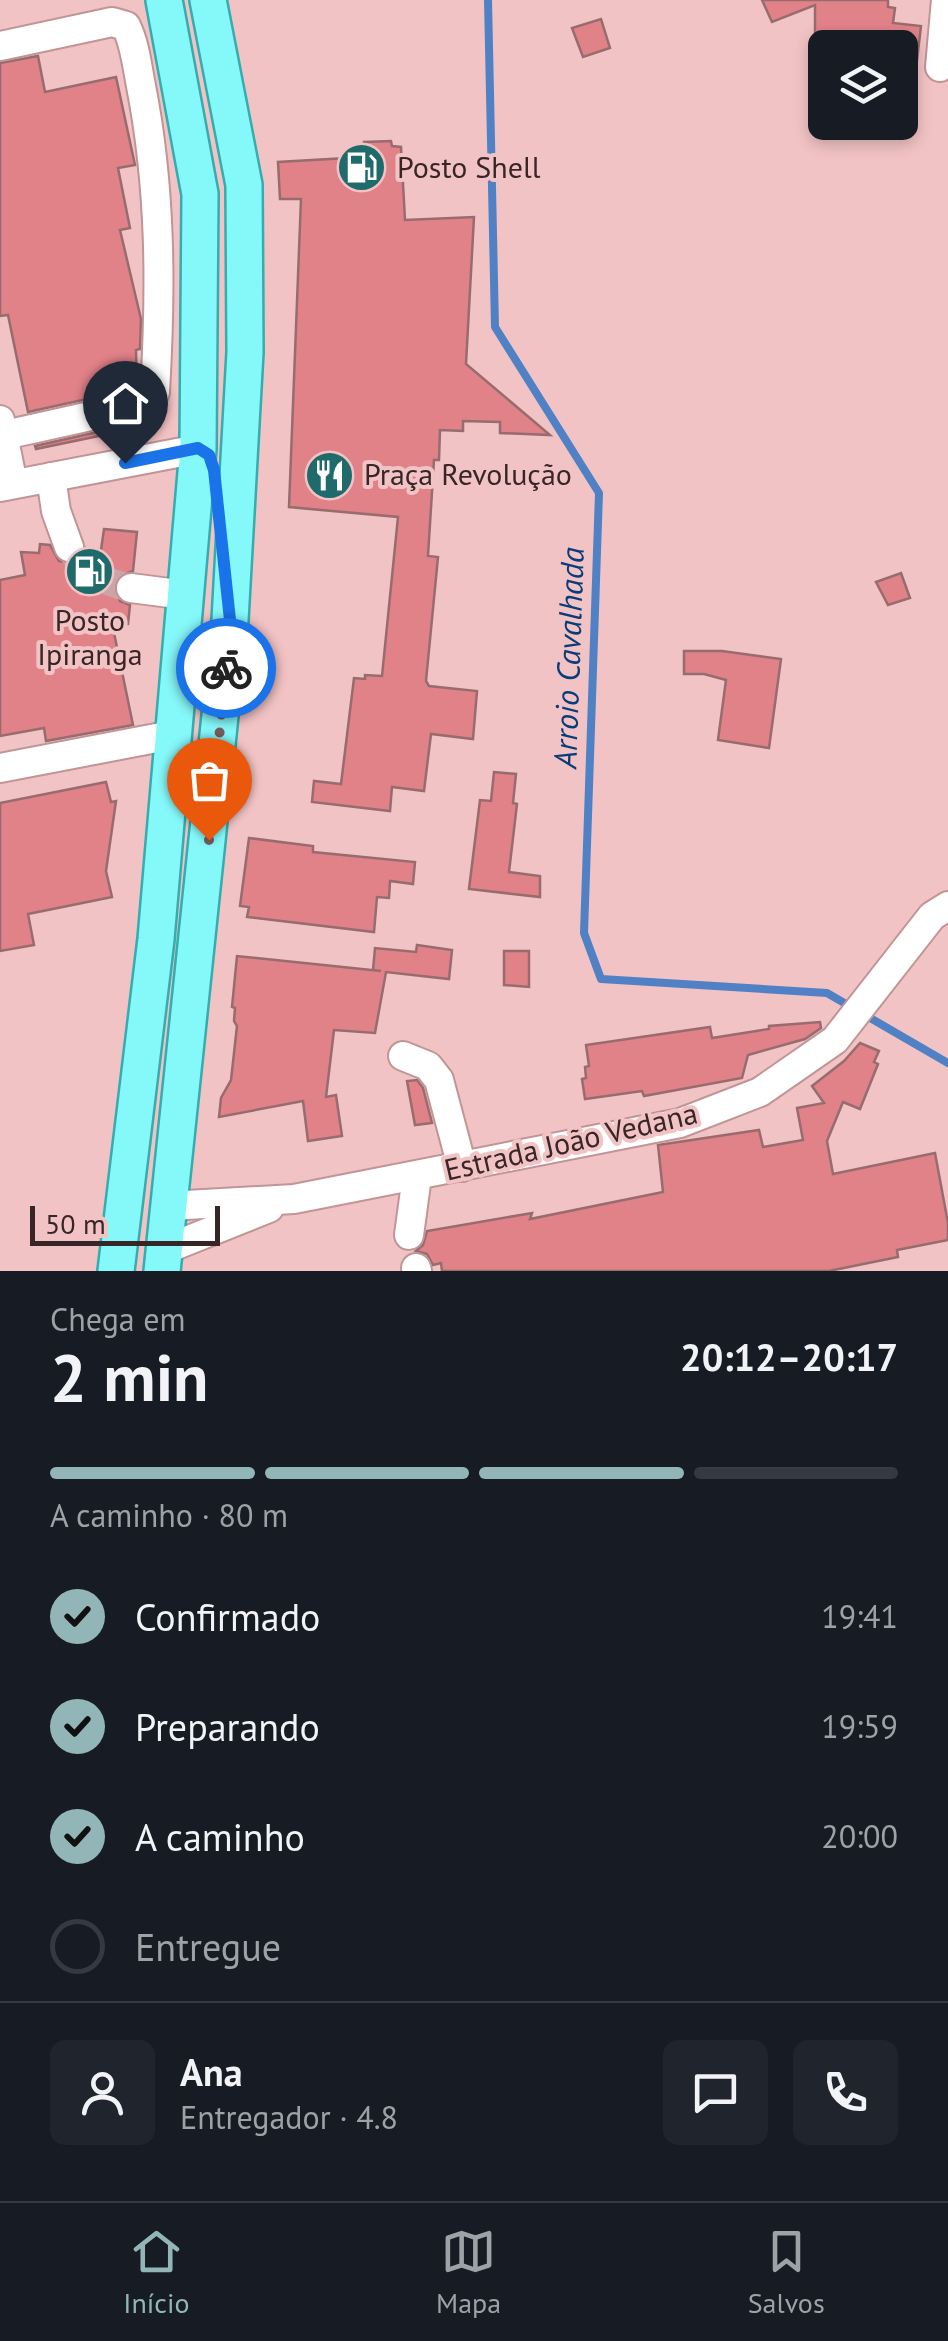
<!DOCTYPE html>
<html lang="pt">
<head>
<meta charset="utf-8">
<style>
  body { margin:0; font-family:"PT Sans",sans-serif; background:#20242c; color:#f1f3f6; height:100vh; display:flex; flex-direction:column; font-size:38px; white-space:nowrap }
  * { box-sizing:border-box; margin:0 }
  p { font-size:32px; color:#9ea1a6 }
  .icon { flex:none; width:55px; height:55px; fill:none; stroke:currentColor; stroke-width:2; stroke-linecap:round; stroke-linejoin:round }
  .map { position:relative; height:1271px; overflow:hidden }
  .details { display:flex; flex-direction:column; background:#171b24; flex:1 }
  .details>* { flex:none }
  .controls { position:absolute; left:808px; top:30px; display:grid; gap:20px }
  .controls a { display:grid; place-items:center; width:110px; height:110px; border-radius:15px; background:#171b24; box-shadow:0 5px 15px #0003; font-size:50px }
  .scale { position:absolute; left:30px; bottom:25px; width:190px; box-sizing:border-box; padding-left:10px; border:5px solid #382627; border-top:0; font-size:28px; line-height:35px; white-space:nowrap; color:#382627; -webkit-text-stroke:8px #f2c3c4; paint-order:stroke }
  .pin { position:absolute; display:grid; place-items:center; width:85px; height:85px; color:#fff; margin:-102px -42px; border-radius:50% 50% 50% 0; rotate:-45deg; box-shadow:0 0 10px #0007 }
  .pin .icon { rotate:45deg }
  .courier { position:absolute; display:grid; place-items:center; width:100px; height:100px; margin:-50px; border:8px solid #1a73e8; border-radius:50%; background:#fff; color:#222; box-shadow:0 2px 12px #0007 }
  .headline em { font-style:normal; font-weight:700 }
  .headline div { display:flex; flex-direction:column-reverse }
  .headline { display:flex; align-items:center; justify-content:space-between; height:170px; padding:0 50px }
  h1 { font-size:65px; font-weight:700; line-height:75px }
  .bar { display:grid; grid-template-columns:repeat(4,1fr); gap:15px 10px; align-content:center; height:120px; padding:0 50px }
  .bar i { height:12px; border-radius:8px; background:#363941 }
  .bar .on { background:#92b6b8 }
  .bar p { grid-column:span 4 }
  .line { display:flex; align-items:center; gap:25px; padding:0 50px; border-top:2px solid #363941 }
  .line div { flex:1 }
  .round { display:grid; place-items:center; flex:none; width:105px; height:105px; border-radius:15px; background:#20242c }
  ol { padding:0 50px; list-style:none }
  li { display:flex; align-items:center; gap:30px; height:110px }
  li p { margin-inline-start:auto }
  li .icon { padding:10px; border-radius:50%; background:#92b6b8; color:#111; stroke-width:4 }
  li:last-child { color:#9ea1a6 }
  li i { width:55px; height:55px; border:5px solid #363941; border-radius:50% }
  .tab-bar { display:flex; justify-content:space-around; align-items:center; height:140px; border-top:2px solid #363941; background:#171b24; font-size:28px; color:#9ea1a6 }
  .tab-bar a { display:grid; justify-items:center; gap:5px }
  .tab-bar .on { color:#92b6b8 }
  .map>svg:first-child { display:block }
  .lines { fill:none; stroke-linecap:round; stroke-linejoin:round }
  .stream { stroke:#4f81c4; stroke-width:8 }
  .building { fill:#e18288; stroke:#976c6e; stroke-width:2.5 }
  .minor-tunnel { stroke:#cda4a5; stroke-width:28; stroke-dasharray:28 14; stroke-linecap:butt }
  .minor-casing { stroke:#c19496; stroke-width:32 }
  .major-casing { stroke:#35acae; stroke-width:40 }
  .minor { stroke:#fff; stroke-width:28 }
  .major { stroke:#85f8fa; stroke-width:35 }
  .done { stroke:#795d5e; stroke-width:10; stroke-dasharray:0 18 }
  .route { stroke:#1a73e8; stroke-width:12 }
  .labels { text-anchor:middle; stroke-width:8; stroke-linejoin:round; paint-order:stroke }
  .poi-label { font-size:30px; fill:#382627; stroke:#f2c3c4; text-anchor:start }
  .street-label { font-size:30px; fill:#382627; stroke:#f2c3c4 }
  .water-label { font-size:32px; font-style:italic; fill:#083c7a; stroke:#f2c3c4 }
</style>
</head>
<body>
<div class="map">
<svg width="948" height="1271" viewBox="0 0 948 1271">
  <rect width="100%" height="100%" fill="#f2c3c4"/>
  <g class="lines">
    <polyline class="stream" points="488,0 495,327 599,493 584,933 601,979 827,993 948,1063"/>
  </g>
  <g class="building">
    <polygon points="762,0 888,0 888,7 895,8 893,23 921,26 913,94 900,93 900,48 856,48 858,43 850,41 852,36 815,33 815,5 772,22"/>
    <polygon points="601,19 610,48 583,57 572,28"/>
    <polygon points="38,56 45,92 116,77 135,165 118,168 130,228 120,230 141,319 140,349 136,350 137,388 28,412 8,315 0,316 0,63"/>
    <polygon points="391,141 392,146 401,147 405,220 474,217 466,364 550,435 500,433 500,422 463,421 463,431 440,430 439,460 434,460 428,556 438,557 426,681 429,686 477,691 473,739 431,734 424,791 392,787 390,811 312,802 314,781 341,784 354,678 365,679 365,675 382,676 398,517 289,507 301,199 280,199 278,162 364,157 364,142"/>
    <polygon points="151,420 152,425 36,449 35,446"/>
    <polygon points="104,529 137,532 133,571 118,577 114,587 120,601 130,605 128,624 112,623 133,725 46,741 44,728 0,736 0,580 25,575 21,552 39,553 40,544 50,545 59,561 76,563 83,557 86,549 101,550"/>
    <polygon points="901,573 910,598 888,605 876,582"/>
    <polygon points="684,651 722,651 781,659 769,748 718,740 726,680 704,674 684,674"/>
    <polygon points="494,772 516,774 513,803 517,804 509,872 540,876 540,897 469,889 480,800 491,801"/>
    <polygon points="106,782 111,802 116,801 106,871 112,897 28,914 34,945 0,951 0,803"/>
    <polygon points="249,838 313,846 313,852 415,862 413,884 390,881 389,898 377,897 374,932 247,917 249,907 240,906"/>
    <polygon points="417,945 452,950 449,979 386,972 375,1033 334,1030 326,1097 336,1095 342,1136 308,1141 303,1101 219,1117 221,1098 231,1080 237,1026 234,1021 235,1008 232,1007 237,956 381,971 373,970 375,948 416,952"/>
    <polygon points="504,951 529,951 529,987 504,985"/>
    <polygon points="820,1022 821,1028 805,1039 748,1055 742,1078 644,1096 642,1091 585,1099 582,1079 586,1078 585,1067 589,1066 586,1045 710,1027 712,1038 769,1029 769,1026"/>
    <polygon points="860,1043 879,1051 874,1062 878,1064 860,1109 843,1102 827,1141 833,1174 935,1153 948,1223 948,1240 897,1250 898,1257 829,1271 442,1271 441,1263 433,1265 427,1254 416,1251 423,1245 427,1231 532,1213 530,1219 663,1192 658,1145 759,1130 763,1147 803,1140 797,1108 824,1103 812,1086 844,1061"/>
    <polygon points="417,1080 423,1088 432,1123 415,1125 407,1081"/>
  </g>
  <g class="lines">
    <path class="minor-tunnel" d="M 69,547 C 87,573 100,581 131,588"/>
    <defs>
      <g id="minor">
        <path d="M 0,46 L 112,22 L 126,26 C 135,44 137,66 141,86 C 161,188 161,288 155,392 L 149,403 L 0,436"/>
        <polyline points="940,67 946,0"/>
        <polyline points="0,420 13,484"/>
        <polyline points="51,477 56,511 69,547"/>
        <polyline points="0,487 198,449"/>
        <polyline points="131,588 185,595"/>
        <polyline points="0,768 172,735"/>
        <polyline points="403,1056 428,1066 439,1080 462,1167"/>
        <polyline points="168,1206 294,1199 680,1123 760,1092 835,1040 932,916 948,906"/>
        <polyline points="409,1235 417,1176"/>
        <polyline points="164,1250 269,1208"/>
        <polyline points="416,1268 417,1271"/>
      </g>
      <g id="major">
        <polyline points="116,1271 156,939 198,449 200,194 164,0"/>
        <polyline points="162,1271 230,620 245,352 244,185 208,0"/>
      </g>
    </defs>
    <use href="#minor" class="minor-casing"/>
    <use href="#major" class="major-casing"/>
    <use href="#minor" class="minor"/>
    <use href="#major" class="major"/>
  </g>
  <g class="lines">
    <polyline class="done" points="209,840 226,668"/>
    <polyline class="route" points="125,463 198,448 209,455 214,470 230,620 226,668"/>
  </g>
  <defs>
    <symbol id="fuel-disc" viewBox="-11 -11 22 22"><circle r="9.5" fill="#1f6b6c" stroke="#f2c3c4"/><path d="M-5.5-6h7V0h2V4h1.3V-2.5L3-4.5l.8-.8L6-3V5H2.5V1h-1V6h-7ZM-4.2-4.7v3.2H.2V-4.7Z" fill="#fff"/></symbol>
    <symbol id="restaurant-disc" viewBox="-11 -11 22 22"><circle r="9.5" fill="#1f6b6c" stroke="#f2c3c4"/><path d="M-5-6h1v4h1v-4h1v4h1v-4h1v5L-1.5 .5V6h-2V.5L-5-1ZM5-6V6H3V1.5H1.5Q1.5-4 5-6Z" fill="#fff"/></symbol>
  </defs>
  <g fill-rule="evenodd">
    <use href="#fuel-disc" x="334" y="140" width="55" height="55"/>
    <use href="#restaurant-disc" x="302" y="448" width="55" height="55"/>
    <use href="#fuel-disc" x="62" y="544" width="55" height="55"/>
  </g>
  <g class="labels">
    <g class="poi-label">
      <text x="397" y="178">Posto Shell</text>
      <text x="364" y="485">Praça Revolução</text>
      <text x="90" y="631" text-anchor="middle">Posto<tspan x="90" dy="34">Ipiranga</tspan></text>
    </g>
    <g class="street-label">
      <text transform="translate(571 1142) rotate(-13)" y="10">Estrada João Vedana</text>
    </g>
    <g class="water-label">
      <text transform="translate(569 658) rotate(-88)" y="11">Arroio Cavalhada</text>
    </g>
  </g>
</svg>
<div class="controls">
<a><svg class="icon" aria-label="layers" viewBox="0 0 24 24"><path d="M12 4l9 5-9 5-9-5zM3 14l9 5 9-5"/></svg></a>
</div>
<div class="scale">50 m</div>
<div class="pin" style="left:209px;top:840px;background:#ea580c"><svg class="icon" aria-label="bag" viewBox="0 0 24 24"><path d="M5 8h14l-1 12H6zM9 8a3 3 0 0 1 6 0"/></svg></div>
<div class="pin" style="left:125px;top:463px;background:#1f2937"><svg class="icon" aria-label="home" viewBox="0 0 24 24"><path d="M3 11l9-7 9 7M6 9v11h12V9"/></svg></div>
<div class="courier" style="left:226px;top:668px"><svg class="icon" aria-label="bike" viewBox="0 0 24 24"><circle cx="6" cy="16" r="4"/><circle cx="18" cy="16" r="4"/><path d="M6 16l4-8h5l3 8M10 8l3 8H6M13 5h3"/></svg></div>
</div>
<section class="details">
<div class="headline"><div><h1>2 min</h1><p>Chega em</p></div><em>20:12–20:17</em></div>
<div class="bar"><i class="on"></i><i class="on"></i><i class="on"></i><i></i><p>A caminho · 80 m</p></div>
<ol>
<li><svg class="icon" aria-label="check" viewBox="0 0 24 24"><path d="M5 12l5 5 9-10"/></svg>Confirmado<p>19:41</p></li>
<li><svg class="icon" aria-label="check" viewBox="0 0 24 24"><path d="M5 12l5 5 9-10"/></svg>Preparando<p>19:59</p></li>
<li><svg class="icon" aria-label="check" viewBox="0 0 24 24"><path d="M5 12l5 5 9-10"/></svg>A caminho<p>20:00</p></li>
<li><i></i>Entregue</li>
</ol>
<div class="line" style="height:180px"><a class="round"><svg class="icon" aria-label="person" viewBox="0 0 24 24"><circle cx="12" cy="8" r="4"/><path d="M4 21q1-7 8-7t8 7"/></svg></a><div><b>Ana</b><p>Entregador · 4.8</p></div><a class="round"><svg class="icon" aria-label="chat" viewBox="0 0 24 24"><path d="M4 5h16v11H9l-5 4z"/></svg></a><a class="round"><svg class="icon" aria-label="phone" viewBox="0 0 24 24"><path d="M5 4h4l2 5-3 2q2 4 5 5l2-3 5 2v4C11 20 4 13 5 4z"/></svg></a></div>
</section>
<nav class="tab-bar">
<a class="on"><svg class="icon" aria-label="home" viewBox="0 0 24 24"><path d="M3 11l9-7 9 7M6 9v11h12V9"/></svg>Início</a>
<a><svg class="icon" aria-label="map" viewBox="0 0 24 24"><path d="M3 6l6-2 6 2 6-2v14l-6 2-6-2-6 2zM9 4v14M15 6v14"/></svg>Mapa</a>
<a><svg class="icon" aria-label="saved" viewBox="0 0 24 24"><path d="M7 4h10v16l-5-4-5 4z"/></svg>Salvos</a>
</nav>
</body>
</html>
